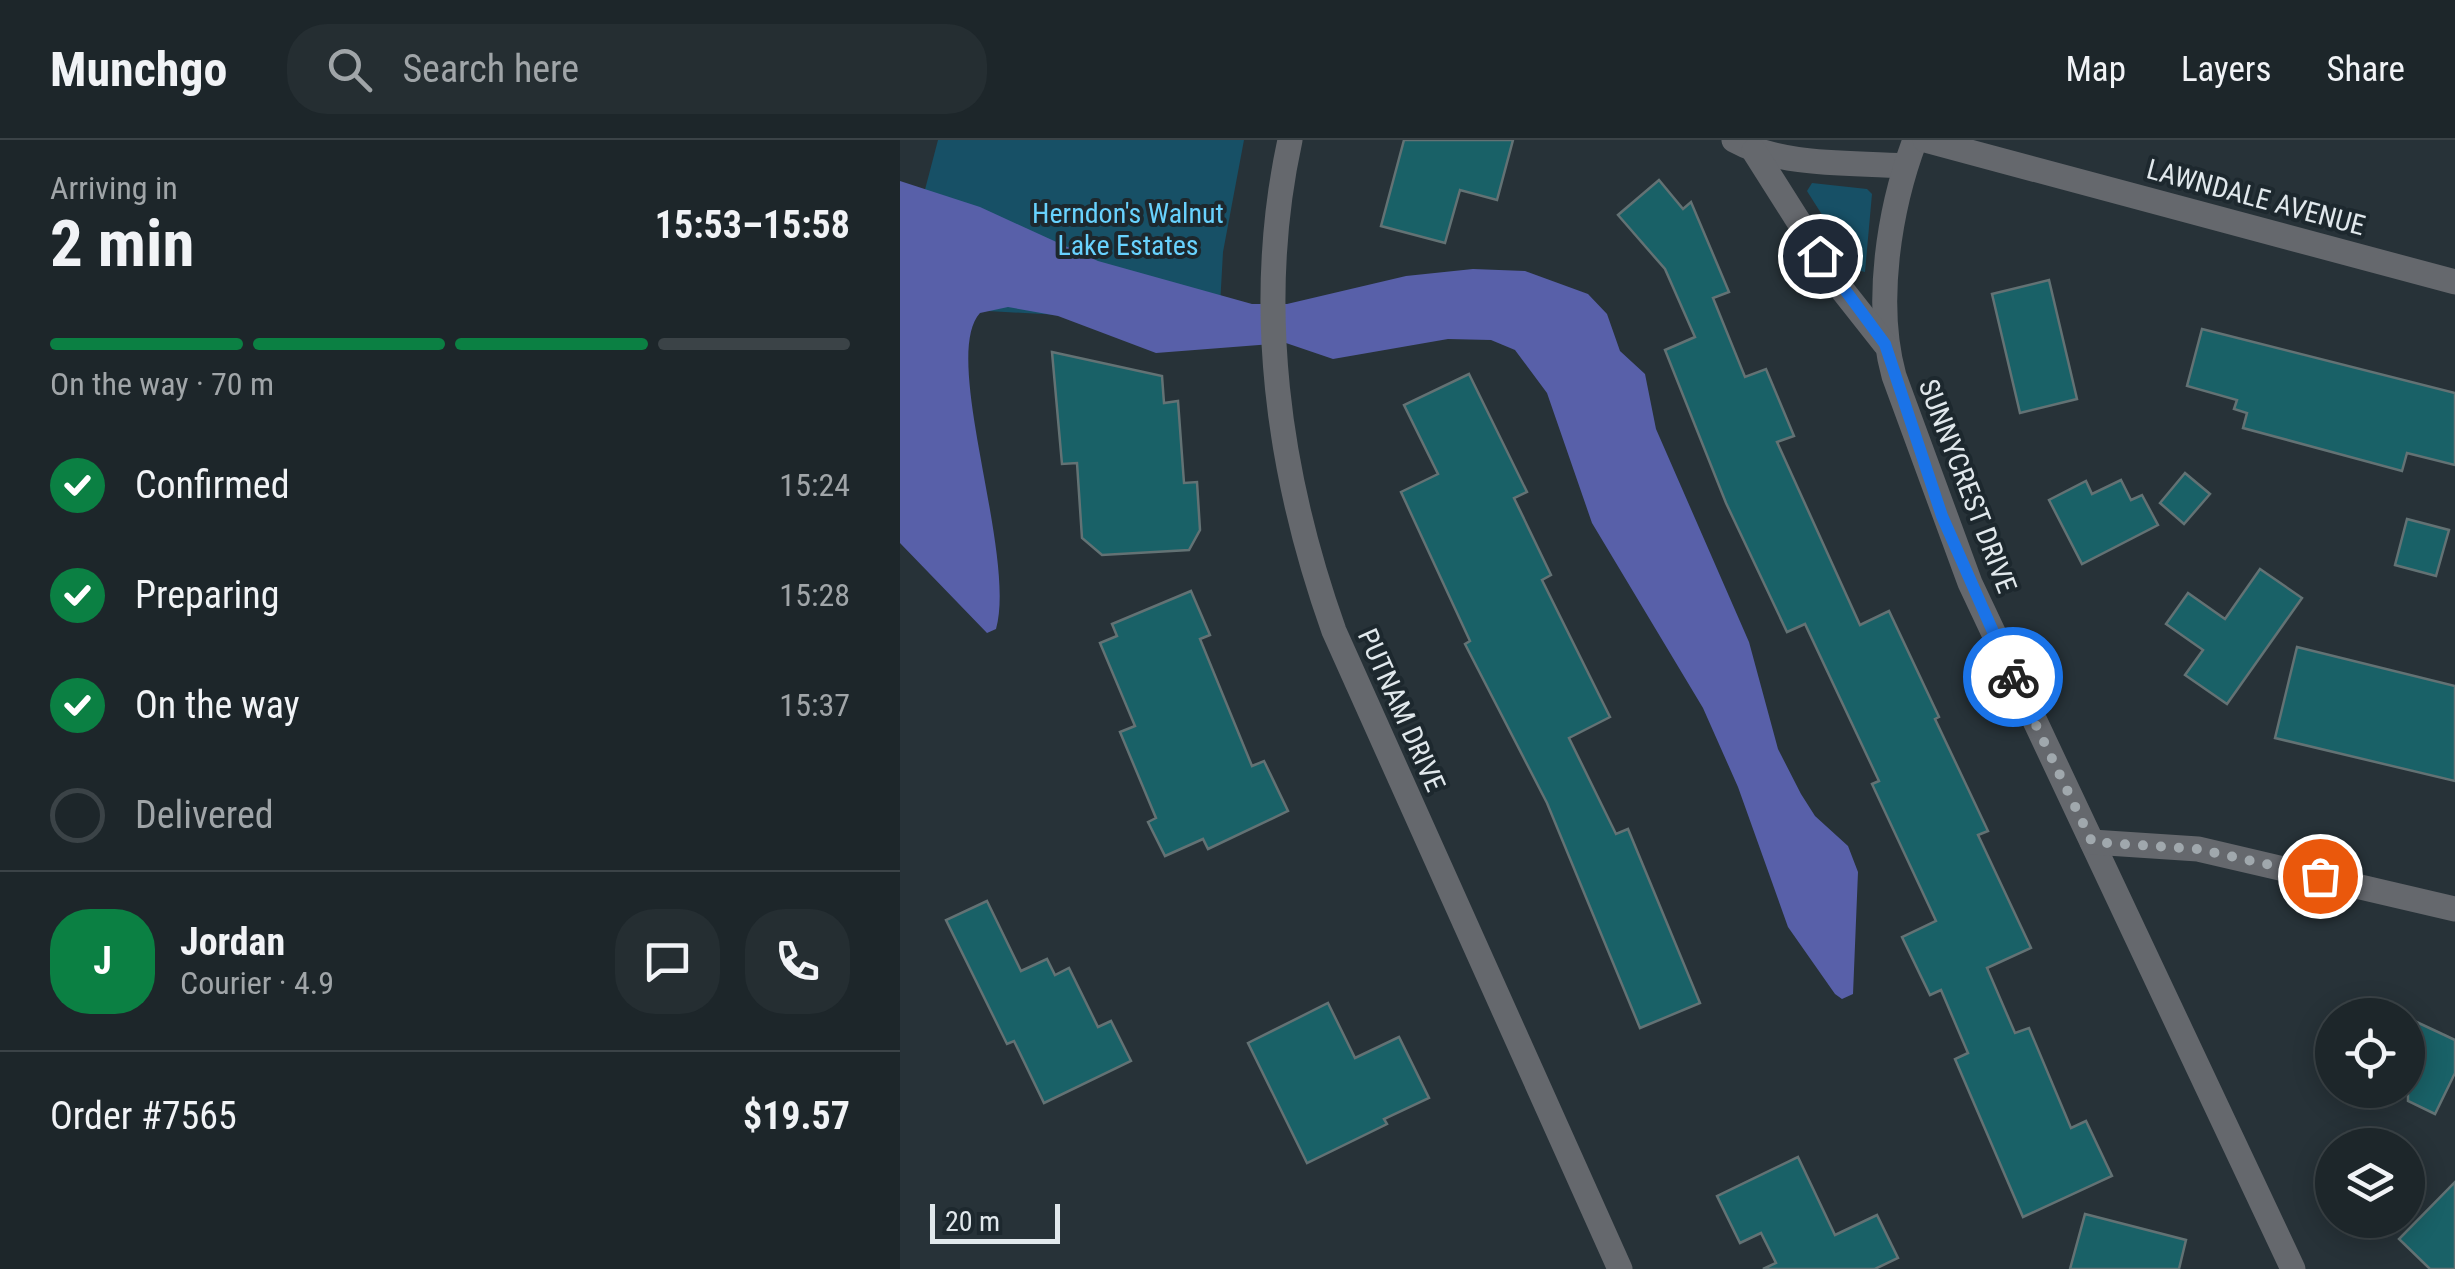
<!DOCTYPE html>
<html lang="en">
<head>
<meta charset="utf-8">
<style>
  body { margin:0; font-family:"Roboto Condensed",sans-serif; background:#252e32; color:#f1f3f6; height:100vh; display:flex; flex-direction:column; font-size:38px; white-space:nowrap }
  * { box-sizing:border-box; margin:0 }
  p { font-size:32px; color:#a0a5a8 }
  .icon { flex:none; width:55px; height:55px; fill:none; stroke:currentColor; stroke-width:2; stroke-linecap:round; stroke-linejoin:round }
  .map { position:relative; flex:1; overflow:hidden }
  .details { display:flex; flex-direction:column; background:#1d262a; width:900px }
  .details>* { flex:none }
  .tools { position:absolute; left:1415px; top:858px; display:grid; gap:20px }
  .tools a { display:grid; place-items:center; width:110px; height:110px; border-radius:50%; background:#1d262a; box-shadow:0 5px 25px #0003,0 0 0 2px #3b4347; font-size:50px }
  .scale { position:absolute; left:30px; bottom:25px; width:130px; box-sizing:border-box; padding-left:10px; border:5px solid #e1e8ec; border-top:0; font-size:28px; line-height:35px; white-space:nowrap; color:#e1e8ec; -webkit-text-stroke:8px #1d282e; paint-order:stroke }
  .pin { position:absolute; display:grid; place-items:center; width:85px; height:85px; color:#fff; margin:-42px; border:5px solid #fff; border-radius:50%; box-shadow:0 2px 10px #0007 }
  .courier { position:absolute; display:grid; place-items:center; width:100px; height:100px; margin:-50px; border:8px solid #1a73e8; border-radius:50%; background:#fff; color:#222; box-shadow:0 2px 12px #0007 }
  .head em { font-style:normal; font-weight:700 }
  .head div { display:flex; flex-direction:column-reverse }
  .head { display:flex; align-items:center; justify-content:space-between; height:170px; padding:0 50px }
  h1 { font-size:65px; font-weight:700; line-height:75px }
  .bar { display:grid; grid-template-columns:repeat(4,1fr); gap:15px 10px; align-content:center; height:120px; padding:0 50px }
  .bar i { height:12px; border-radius:8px; background:#3b4347 }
  .bar .current { background:#0b8043 }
  .bar p { grid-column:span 4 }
  .line { display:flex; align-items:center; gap:25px; padding:0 50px; border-top:2px solid #3b4347 }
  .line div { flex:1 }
  .round { display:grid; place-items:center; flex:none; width:105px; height:105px; border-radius:40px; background:#252e32 }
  ol { padding:0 50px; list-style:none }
  li { display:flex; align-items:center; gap:30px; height:110px }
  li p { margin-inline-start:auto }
  li .icon { padding:10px; border-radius:50%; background:#0b8043; color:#fff; stroke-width:4 }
  li:last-child { color:#a0a5a8 }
  li i { width:55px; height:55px; border:5px solid #3b4347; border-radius:50% }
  header { display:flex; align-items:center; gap:60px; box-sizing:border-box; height:140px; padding:0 50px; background:#1d262a; border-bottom:2px solid #3b4347 }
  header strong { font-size:48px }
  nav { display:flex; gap:55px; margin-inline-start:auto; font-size:35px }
  .search { width:700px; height:90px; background:#252e32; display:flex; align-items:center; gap:25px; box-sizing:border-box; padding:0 35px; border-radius:40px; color:#a0a5a8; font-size:38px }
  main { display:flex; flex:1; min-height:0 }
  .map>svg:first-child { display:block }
  .green { fill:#175066 }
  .water { fill:#5860a9 }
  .building { fill:#196167; stroke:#637274; stroke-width:2.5 }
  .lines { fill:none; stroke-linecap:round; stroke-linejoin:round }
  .minor { stroke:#65686d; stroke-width:25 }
  .done { stroke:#a0a8ad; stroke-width:10; stroke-dasharray:0 18 }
  .route { stroke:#1a73e8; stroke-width:12 }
  .labels { text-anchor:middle; stroke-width:8; stroke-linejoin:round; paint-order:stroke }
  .street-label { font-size:28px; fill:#e1e8ec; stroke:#1d282e }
  .park-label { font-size:28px; fill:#68d2fe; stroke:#1d282e }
</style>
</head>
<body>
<header>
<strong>Munchgo</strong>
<div class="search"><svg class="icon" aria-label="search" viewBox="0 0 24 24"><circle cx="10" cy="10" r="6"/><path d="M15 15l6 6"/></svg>Search here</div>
<nav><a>Map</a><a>Layers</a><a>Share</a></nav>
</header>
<main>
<section class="details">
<div class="head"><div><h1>2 min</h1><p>Arriving in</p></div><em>15:53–15:58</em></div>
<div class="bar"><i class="current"></i><i class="current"></i><i class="current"></i><i></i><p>On the way · 70 m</p></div>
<ol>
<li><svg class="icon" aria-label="check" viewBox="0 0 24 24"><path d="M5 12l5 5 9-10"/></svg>Confirmed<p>15:24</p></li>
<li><svg class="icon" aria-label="check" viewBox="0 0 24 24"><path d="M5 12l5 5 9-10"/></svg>Preparing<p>15:28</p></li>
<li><svg class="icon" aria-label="check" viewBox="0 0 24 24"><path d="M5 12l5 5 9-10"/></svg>On the way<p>15:37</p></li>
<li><i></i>Delivered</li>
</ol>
<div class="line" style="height:180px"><b class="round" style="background:#0b8043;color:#fff">J</b><div><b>Jordan</b><p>Courier · 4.9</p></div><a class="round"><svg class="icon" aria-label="chat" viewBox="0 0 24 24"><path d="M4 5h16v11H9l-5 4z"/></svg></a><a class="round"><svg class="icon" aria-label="phone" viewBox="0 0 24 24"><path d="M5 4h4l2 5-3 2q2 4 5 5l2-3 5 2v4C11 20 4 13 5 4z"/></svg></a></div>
<div class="line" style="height:130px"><div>Order #7565</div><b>$19.57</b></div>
</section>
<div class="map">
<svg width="1555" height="1129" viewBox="0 0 1555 1129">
  <rect width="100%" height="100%" fill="#273238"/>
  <g class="green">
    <polygon points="38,0 344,0 323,112 319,184 0,166 0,145"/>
    <polygon points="912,43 967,49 972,54 965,132 957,130 907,51"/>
  </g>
  <path class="water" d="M 0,41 L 80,67 L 198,121 L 352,164 L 387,164 L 506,136 L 573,129 L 625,131 L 688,154 L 707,174 L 720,211 L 745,234 L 756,289 L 849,502 L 878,609 L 901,654 L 915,676 L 948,706 L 958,732 L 953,854 L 942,859 L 935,854 L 888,787 L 838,647 L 803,568 L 692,383 L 647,253 L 615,210 L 591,200 L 548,199 L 433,219 L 386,203 L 256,213 L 158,176 L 108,167 L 80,173 C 40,217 117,414 96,489 L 87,493 L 0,403 Z"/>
  <g class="building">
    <polygon points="504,0 613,0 597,60 560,50 545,103 481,86"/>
    <polygon points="759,40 783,69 791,62 829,152 813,158 845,237 866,229 894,296 877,302 960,485 989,471 1039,577 1035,579 1088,691 1078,695 1131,808 1087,828 1115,893 1129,888 1171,988 1186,981 1212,1036 1123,1077 1055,919 1068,913 1041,850 1030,855 1002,797 1036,781 972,644 979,641 905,484 887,492 826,363 765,210 795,197 765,129 718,75"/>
    <polygon points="1149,140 1177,259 1120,273 1092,154"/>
    <polygon points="1302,189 1555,253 1555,325 1507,313 1502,331 1343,288 1347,273 1334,269 1337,260 1287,246"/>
    <polygon points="152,212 262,236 264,263 278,261 284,343 297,342 300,390 289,410 202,415 182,398 177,323 162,324"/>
    <polygon points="569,234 627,352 614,358 651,435 642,440 710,577 669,598 716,694 728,689 800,863 740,888 647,663 565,504 570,501 501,352 538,334 504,265"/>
    <polygon points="1285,333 1310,354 1284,384 1260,363"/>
    <polygon points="1221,340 1231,360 1242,355 1258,385 1182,424 1149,360 1186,341 1192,354"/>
    <polygon points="1507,379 1549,390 1536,436 1495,425"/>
    <polygon points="1360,429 1402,458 1327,564 1285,535 1303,510 1266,484 1288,453 1325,479"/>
    <polygon points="291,451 310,495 300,499 352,626 364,621 388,671 308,709 303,699 265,716 248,682 256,678 220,592 235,586 200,503 217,496 212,484"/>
    <polygon points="1397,507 1555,546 1555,641 1375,598"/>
    <polygon points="87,761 121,831 147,819 155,835 169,828 198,887 211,881 231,921 144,963 114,901 107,904 46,780"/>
    <polygon points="428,863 455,918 499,897 529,958 484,979 487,984 407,1023 348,903"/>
    <polygon points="1508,878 1555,900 1555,933 1535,974 1508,961"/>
    <polygon points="898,1017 935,1095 977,1075 998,1118 975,1129 863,1129 876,1123 861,1093 840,1103 817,1056"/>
    <polygon points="1555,1042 1555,1129 1530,1129 1499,1099"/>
    <polygon points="1185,1074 1286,1100 1279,1129 1170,1129"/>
  </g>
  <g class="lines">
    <g class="minor">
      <path d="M 390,0 C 354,165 378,334 434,491 L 720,1129"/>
      <path d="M 834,0 C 883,27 950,22 1005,26"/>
      <path d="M 1015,0 C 989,69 974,164 994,236 L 1070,443 L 1393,1129"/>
      <polyline points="1025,0 1555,142"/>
      <polyline points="854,11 940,147 985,204"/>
      <polyline points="1192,702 1298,709 1555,769"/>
    </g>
  </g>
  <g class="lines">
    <polyline class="done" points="1113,537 1192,702 1298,709 1420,736"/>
    <polyline class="route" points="920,116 985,204 1042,376 1113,537"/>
  </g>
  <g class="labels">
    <g class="street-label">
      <text transform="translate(1356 57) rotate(15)" y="10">LAWNDALE AVENUE</text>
      <text transform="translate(1068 346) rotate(69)" y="10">SUNNYCREST DRIVE</text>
      <text transform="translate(502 570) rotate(66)" y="10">PUTNAM DRIVE</text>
    </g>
    <g class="park-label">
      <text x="228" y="83">Herndon's Walnut<tspan x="228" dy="32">Lake Estates</tspan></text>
    </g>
  </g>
</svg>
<div class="tools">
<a><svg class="icon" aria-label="locate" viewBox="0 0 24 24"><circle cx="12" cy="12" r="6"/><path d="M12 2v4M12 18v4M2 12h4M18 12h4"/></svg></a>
<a><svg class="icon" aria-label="layers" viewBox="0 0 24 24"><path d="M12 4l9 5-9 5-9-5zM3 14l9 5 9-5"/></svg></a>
</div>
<div class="scale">20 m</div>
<div class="pin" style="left:1420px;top:736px;background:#ea580c"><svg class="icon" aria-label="bag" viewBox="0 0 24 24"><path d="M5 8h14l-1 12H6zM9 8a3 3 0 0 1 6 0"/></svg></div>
<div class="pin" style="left:920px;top:116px;background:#1f2937"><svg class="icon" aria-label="home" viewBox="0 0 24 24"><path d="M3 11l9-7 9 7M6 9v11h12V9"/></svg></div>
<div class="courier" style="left:1113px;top:537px"><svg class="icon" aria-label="bike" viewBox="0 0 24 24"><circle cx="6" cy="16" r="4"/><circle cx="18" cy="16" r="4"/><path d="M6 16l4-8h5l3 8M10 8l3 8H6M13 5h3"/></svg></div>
</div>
</main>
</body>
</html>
